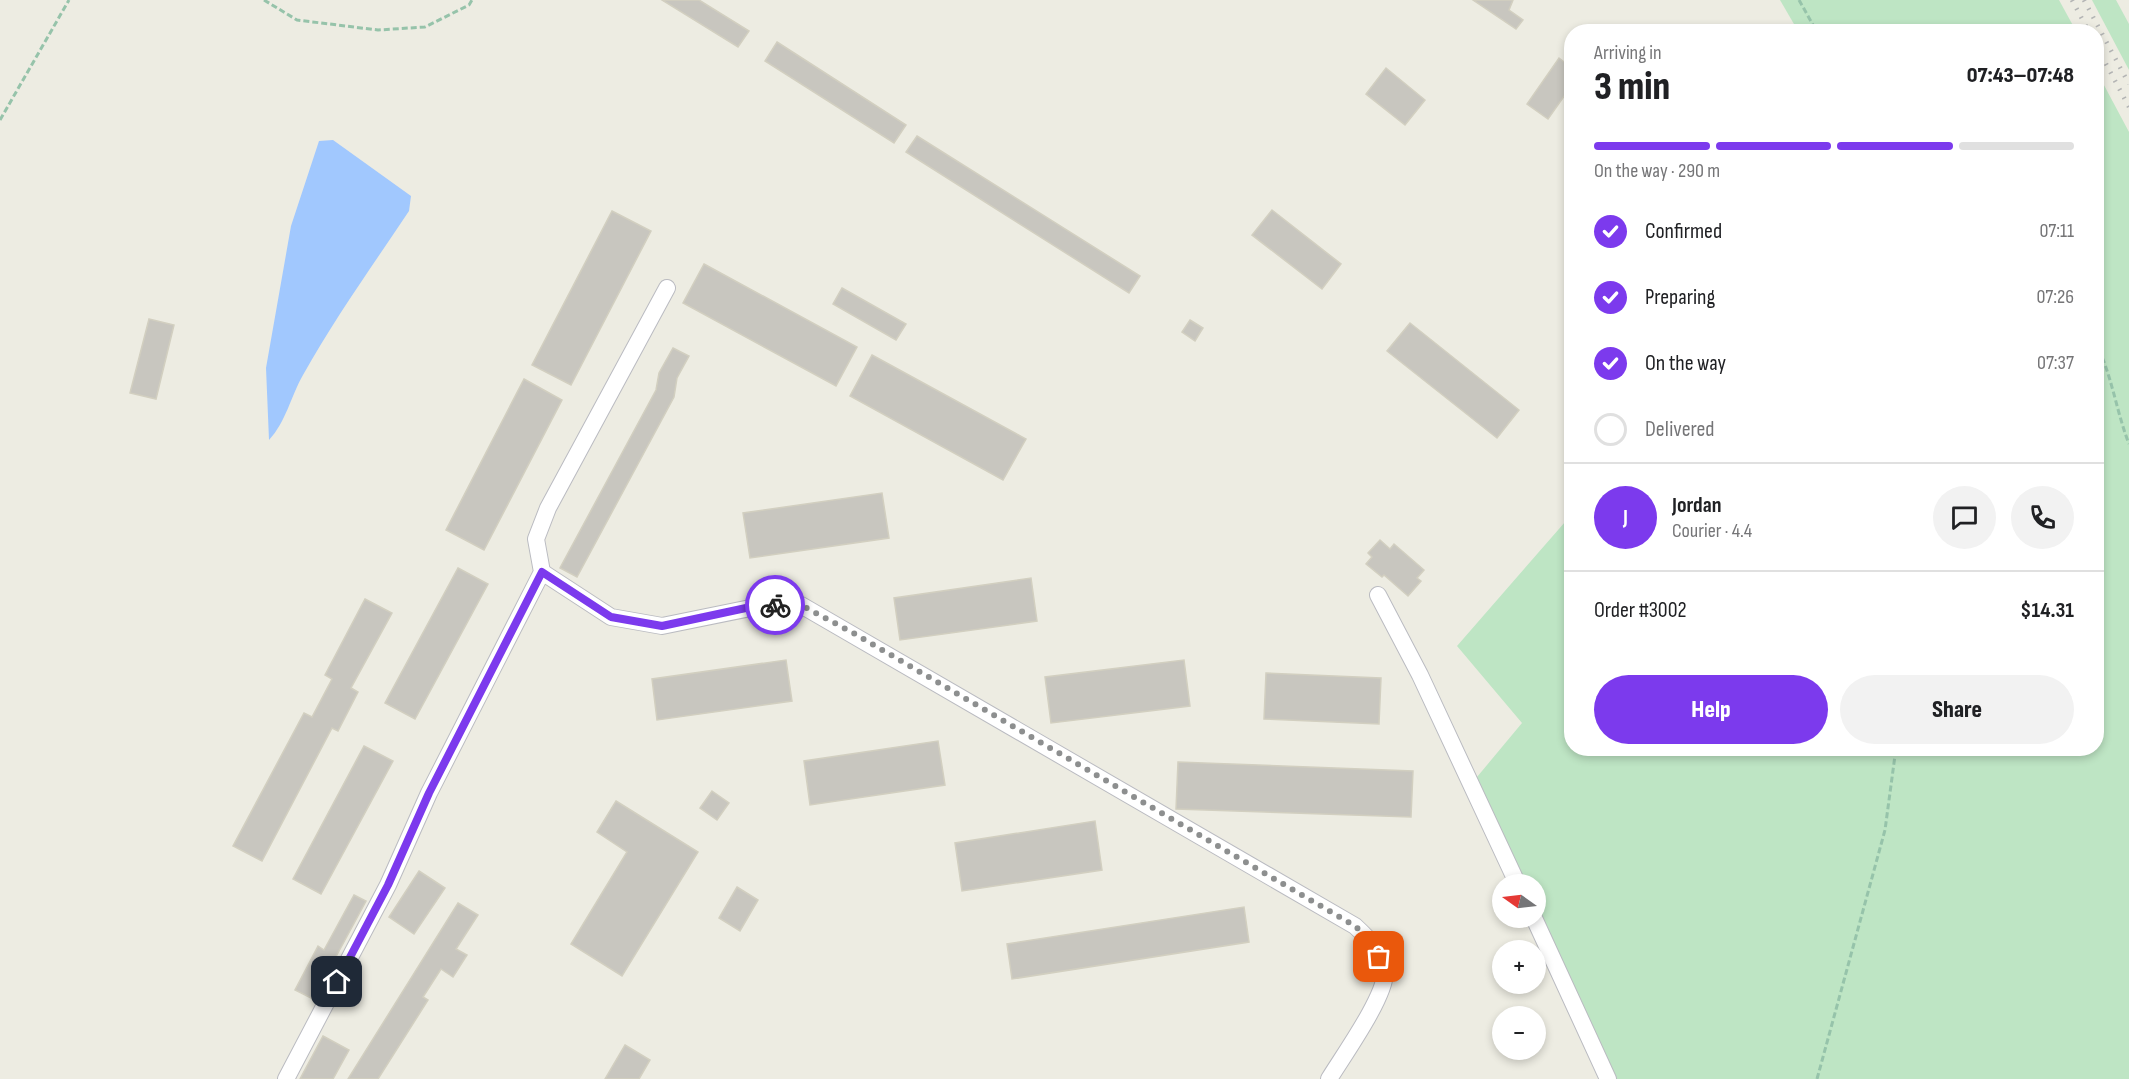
<!DOCTYPE html>
<html lang="en">
<head>
<meta charset="utf-8">
<style>
  body { margin:0; font-family:"Sofia Sans Condensed",sans-serif; background:#f2f2f2; color:#202124; height:100vh; display:flex; flex-direction:column; font-size:22px; white-space:nowrap }
  * { box-sizing:border-box; margin:0 }
  p { font-size:20px; color:#757577 }
  .icon { flex:none; width:33px; height:33px; fill:none; stroke:currentColor; stroke-width:2; stroke-linecap:round; stroke-linejoin:round }
  .map { position:relative; flex:1; overflow:hidden }
  .side { position:absolute; left:1564px; top:24px; width:540px; height:732px; display:flex; flex-direction:column; background:#fff; border-radius:24px; box-shadow:0 3px 9px #0003 }
  .side>* { flex:none }
  .needle { width:39px; rotate:284deg }
  .tools { position:absolute; left:1492px; top:874px; display:grid; gap:12px }
  .tools a { display:grid; place-items:center; width:54px; height:54px; border-radius:50%; background:#fff; box-shadow:0 3px 9px #0003; font-size:30px }
  .pin { position:absolute; display:grid; place-items:center; width:51px; height:51px; color:#fff; margin:-26px; border-radius:12px; box-shadow:0 3px 9px #0006 }
  .courier { position:absolute; display:grid; place-items:center; width:60px; height:60px; margin:-30px; border:4px solid #7c3aed; border-radius:50%; background:#fff; color:#222; box-shadow:0 2px 8px #0007 }
  .summary em { font-style:normal; font-weight:800 }
  .summary div { display:flex; flex-direction:column-reverse }
  .summary { display:flex; align-items:center; justify-content:space-between; height:102px; padding:0 30px }
  h1 { font-size:39px; font-weight:800; line-height:45px }
  .bar { display:grid; grid-template-columns:repeat(4,1fr); gap:9px 6px; align-content:center; height:72px; padding:0 30px }
  .bar i { height:8px; border-radius:4px; background:#e0e0e0 }
  .bar .current { background:#7c3aed }
  .bar p { grid-column:span 4 }
  .line { display:flex; align-items:center; gap:15px; padding:0 30px; border-top:2px solid #e0e0e0 }
  .line div { flex:1 }
  .round { display:grid; place-items:center; flex:none; width:63px; height:63px; border-radius:32px; background:#f2f2f2 }
  ol { padding:0 30px; list-style:none }
  li { display:flex; align-items:center; gap:18px; height:66px }
  li p { margin-inline-start:auto }
  li .icon { padding:6px; border-radius:50%; background:#7c3aed; color:#fff; stroke-width:4 }
  li:last-child { color:#757577 }
  li i { width:33px; height:33px; border:3px solid #e0e0e0; border-radius:50% }
  .button { display:flex; gap:12px; margin-top:auto; padding:12px 30px }
  .button a { flex:1; height:69px; border-radius:36px; background:#7c3aed; color:#fff; font-size:24px; font-weight:800; line-height:69px; text-align:center }
  .button a+a { background:#f2f2f2; color:#202124 }
  .map>svg:first-child { display:block }
  .green { fill:#bee5c4 }
  .water { fill:#a1c8fe }
  .building { fill:#c8c6bf; stroke:#d2cfc0; stroke-width:1.5 }
  .lines { fill:none; stroke-linecap:round; stroke-linejoin:round }
  .minor-casing { stroke:#babbc1; stroke-width:18 }
  .path { stroke:#96c3aa; stroke-width:3; stroke-dasharray:6 3; stroke-linecap:butt }
  .minor { stroke:#fff; stroke-width:16 }
  .rail { stroke:#b3b4b4; stroke-width:4.5; stroke-dasharray:1.5 8; stroke-linecap:butt }
  .done { stroke:#8d8f8f; stroke-width:6; stroke-dasharray:0 10.8 }
  .route { stroke:#7c3aed; stroke-width:8 }
</style>
</head>
<body>
<div class="map">
<svg width="2129" height="1079" viewBox="0 0 2129 1079">
  <rect width="100%" height="100%" fill="#edece2"/>
  <g class="green">
    <polygon points="1780,0 2059,0 2076,31 1798,31"/>
    <polygon points="2092,0 2116,0 2129,24 2129,70"/>
    <polygon points="2097,72 2129,132 2129,1079 1608,1079 1536,918 1536,885 1518,885 1472,783 1522,723 1457,646 1572,514 1572,748 2097,748"/>
  </g>
  <path class="water" d="M 333,140 L 411,196 L 409,211 C 373,265 335,318 303,375 C 291,396 286,422 269,440 L 266,368 L 291,226 L 319,141 Z"/>
  <g class="building">
    <polygon points="662,0 699,0 749,31 738,47"/>
    <polygon points="1473,0 1513,0 1509,10 1523,20 1516,29"/>
    <polygon points="777,42 906,125 894,143 765,61"/>
    <polygon points="1559,58 1572,68 1572,85 1548,119 1527,104"/>
    <polygon points="1386,68 1425,100 1405,125 1366,94"/>
    <polygon points="917,136 1140,276 1129,293 906,152"/>
    <polygon points="1272,210 1341,264 1322,289 1252,235"/>
    <polygon points="612,211 651,231 571,385 532,365"/>
    <polygon points="704,264 857,347 836,386 683,303"/>
    <polygon points="842,288 906,324 896,340 833,304"/>
    <polygon points="149,319 174,325 156,399 130,393"/>
    <polygon points="1190,320 1203,328 1195,341 1182,332"/>
    <polygon points="1410,323 1519,410 1497,438 1387,351"/>
    <polygon points="673,348 689,356 677,378 674,397 577,577 560,568 656,390 659,373"/>
    <polygon points="872,355 1026,439 1003,480 850,396"/>
    <polygon points="524,379 562,400 484,550 446,530"/>
    <polygon points="882,493 889,538 750,558 743,513"/>
    <polygon points="1380,540 1390,549 1394,544 1424,570 1417,578 1421,581 1408,596 1384,575 1382,577 1366,564 1372,557 1368,553"/>
    <polygon points="458,568 488,584 415,719 385,703"/>
    <polygon points="1031,578 1037,621 900,640 894,598"/>
    <polygon points="365,599 392,613 351,688 358,692 338,731 332,728 262,861 233,846 304,713 312,717 332,679 325,675"/>
    <polygon points="786,660 792,701 657,720 652,679"/>
    <polygon points="1184,660 1190,706 1051,723 1045,677"/>
    <polygon points="1266,673 1381,678 1379,724 1264,719"/>
    <polygon points="938,741 945,785 810,805 804,761"/>
    <polygon points="364,746 393,761 321,894 293,879"/>
    <polygon points="1178,762 1413,771 1411,817 1176,809"/>
    <polygon points="712,791 729,803 717,820 700,808"/>
    <polygon points="616,801 698,852 622,976 571,944 627,852 597,832"/>
    <polygon points="1095,821 1102,870 962,891 955,843"/>
    <polygon points="419,871 445,888 414,934 389,917"/>
    <polygon points="737,887 758,900 740,931 719,918"/>
    <polygon points="354,895 366,901 313,999 295,990 318,946 324,950"/>
    <polygon points="458,903 478,915 456,949 467,955 453,977 441,969 423,997 428,1000 378,1079 348,1079"/>
    <polygon points="1244,907 1249,942 1012,979 1007,944"/>
    <polygon points="323,1036 349,1050 333,1079 300,1079"/>
    <polygon points="625,1045 650,1060 639,1079 605,1079"/>
  </g>
  <g class="lines">
    <defs>
      <g id="minor">
        <path d="M 542,572 L 611,617 L 662,626 L 765,605 L 801,605 L 1355,926 C 1368,938 1384,953 1385,972 C 1386,996 1343,1056 1329,1079"/>
        <polyline points="1378,595 1420,675 1518,885"/>
        <polyline points="1534,918 1608,1079"/>
        <polyline points="286,1079 388,885 429,793 542,572 536,539 548,508 667,288"/>
      </g>
    </defs>
    <use href="#minor" class="minor-casing"/>
    <g class="path">
      <polyline points="264,0 297,20 378,30 425,27 469,5 472,0"/>
      <polyline points="1799,0 1817,32"/>
      <polyline points="0,120 69,0"/>
      <path d="M 2097,351 L 2100,352 C 2113,382 2117,413 2129,444"/>
      <polyline points="1817,1079 1885,830 1896,748"/>
    </g>
    <use href="#minor" class="minor"/>
    <g class="rail">
      <polyline points="2072,0 2089,32"/>
      <polyline points="2084,0 2129,84"/>
      <polyline points="2097,47 2129,107"/>
    </g>
  </g>
  <g class="lines">
    <polyline class="done" points="775,605 801,605 855,634 1355,926 1373,942 1379,957"/>
    <polyline class="route" points="337,982 388,885 429,793 542,572 611,617 662,626 765,604 775,605"/>
  </g>
</svg>
<div class="tools">
<a><svg class="needle" viewBox="-14 -14 28 28"><path d="M0-13l5 13h-10z" fill="#e53935"/><path d="M0 13l5-13h-10z" fill="#757577"/></svg></a>
<a>+</a>
<a>−</a>
</div>
<div class="pin" style="left:1379px;top:957px;background:#ea580c"><svg class="icon" aria-label="bag" viewBox="0 0 24 24"><path d="M5 8h14l-1 12H6zM9 8a3 3 0 0 1 6 0"/></svg></div>
<div class="pin" style="left:337px;top:982px;background:#1f2937"><svg class="icon" aria-label="home" viewBox="0 0 24 24"><path d="M3 11l9-7 9 7M6 9v11h12V9"/></svg></div>
<div class="courier" style="left:775px;top:605px"><svg class="icon" aria-label="bike" viewBox="0 0 24 24"><circle cx="6" cy="16" r="4"/><circle cx="18" cy="16" r="4"/><path d="M6 16l4-8h5l3 8M10 8l3 8H6M13 5h3"/></svg></div>
<section class="side">
<div class="summary"><div><h1>3 min</h1><p>Arriving in</p></div><em>07:43–07:48</em></div>
<div class="bar"><i class="current"></i><i class="current"></i><i class="current"></i><i></i><p>On the way · 290 m</p></div>
<ol>
<li><svg class="icon" aria-label="check" viewBox="0 0 24 24"><path d="M5 12l5 5 9-10"/></svg>Confirmed<p>07:11</p></li>
<li><svg class="icon" aria-label="check" viewBox="0 0 24 24"><path d="M5 12l5 5 9-10"/></svg>Preparing<p>07:26</p></li>
<li><svg class="icon" aria-label="check" viewBox="0 0 24 24"><path d="M5 12l5 5 9-10"/></svg>On the way<p>07:37</p></li>
<li><i></i>Delivered</li>
</ol>
<div class="line" style="height:108px"><b class="round" style="background:#7c3aed;color:#fff">J</b><div><b>Jordan</b><p>Courier · 4.4</p></div><a class="round"><svg class="icon" aria-label="chat" viewBox="0 0 24 24"><path d="M4 5h16v11H9l-5 4z"/></svg></a><a class="round"><svg class="icon" aria-label="phone" viewBox="0 0 24 24"><path d="M5 4h4l2 5-3 2q2 4 5 5l2-3 5 2v4C11 20 4 13 5 4z"/></svg></a></div>
<div class="line" style="height:78px"><div>Order #3002</div><b>$14.31</b></div>
<div class="button"><a>Help</a><a>Share</a></div>
</section>
</div>
</body>
</html>
